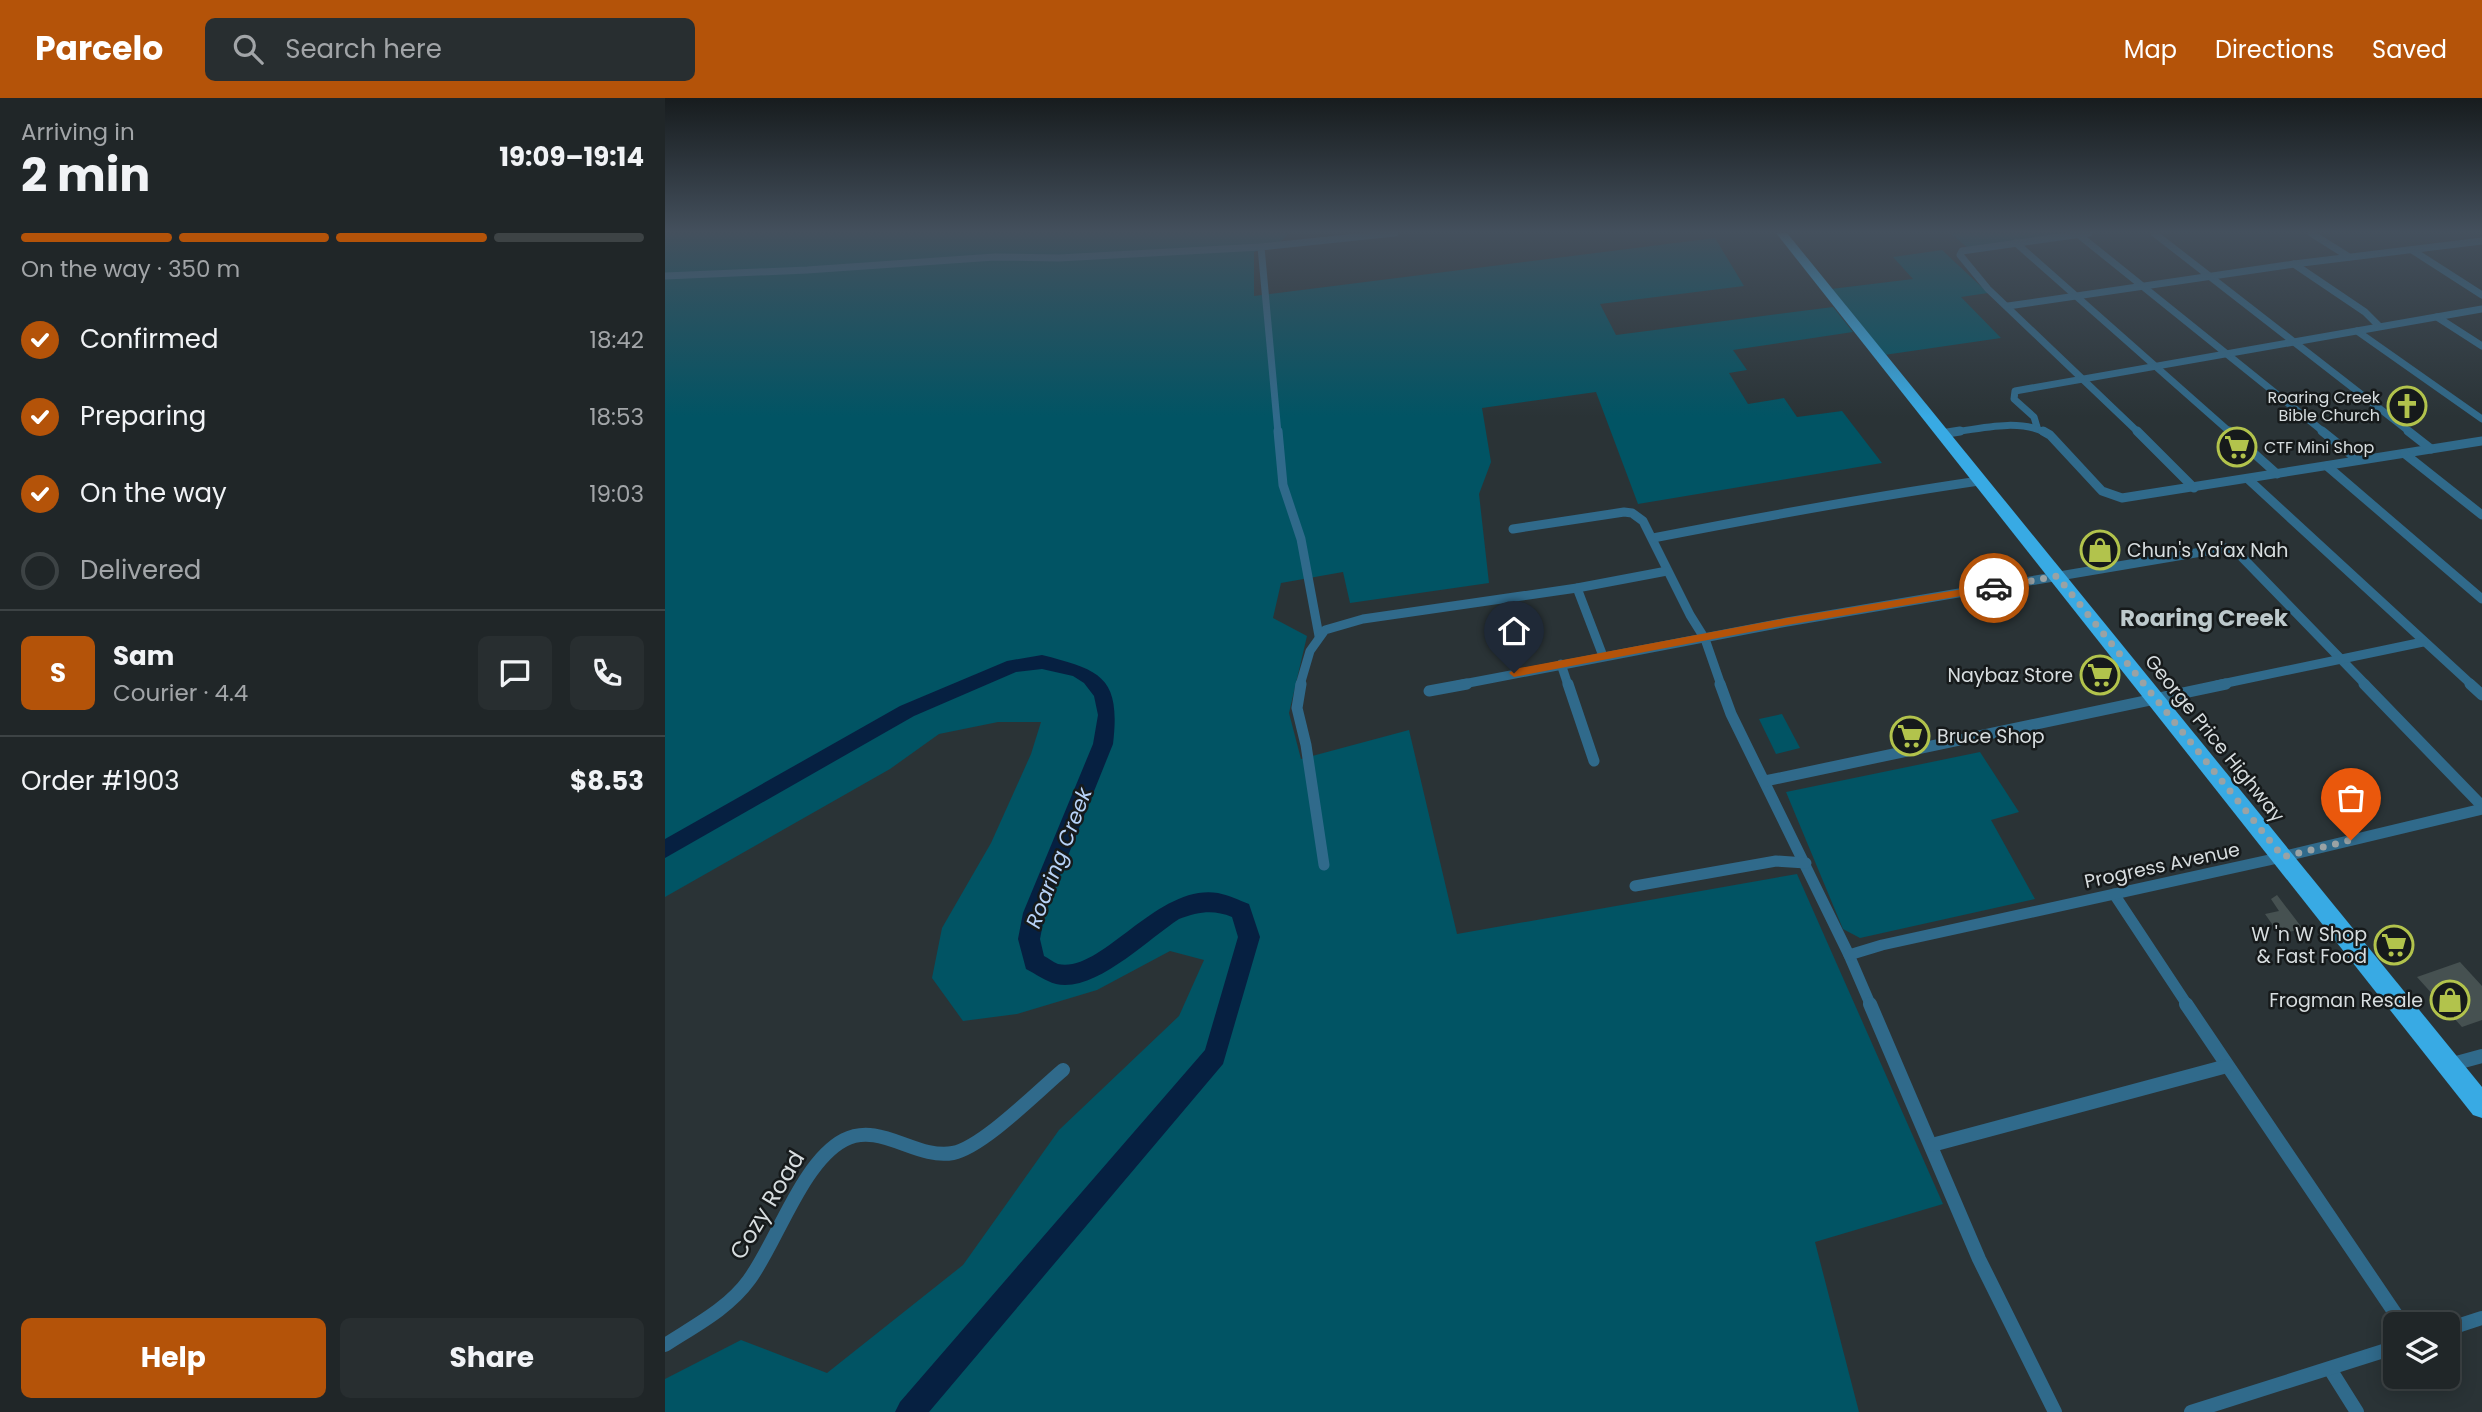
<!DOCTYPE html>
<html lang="en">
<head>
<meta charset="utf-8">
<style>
  body { margin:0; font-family:Poppins,sans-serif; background:#282e30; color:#f1f3f6; height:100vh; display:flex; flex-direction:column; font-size:26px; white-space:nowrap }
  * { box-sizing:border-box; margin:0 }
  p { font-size:23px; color:#a2a5a8 }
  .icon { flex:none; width:38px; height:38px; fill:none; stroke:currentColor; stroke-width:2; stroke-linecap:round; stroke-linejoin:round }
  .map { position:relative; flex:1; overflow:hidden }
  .details { display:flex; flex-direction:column; background:#202628; width:665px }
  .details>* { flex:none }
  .buttons { position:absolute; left:1718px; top:1214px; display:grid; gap:14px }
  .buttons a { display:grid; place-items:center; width:77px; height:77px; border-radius:10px; background:#202628; box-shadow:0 4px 18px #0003,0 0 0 2px #3d4345; font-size:35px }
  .pin { position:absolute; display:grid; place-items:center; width:60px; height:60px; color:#fff; margin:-72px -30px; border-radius:50% 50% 50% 0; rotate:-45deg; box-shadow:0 0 7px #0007 }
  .pin .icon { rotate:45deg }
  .courier { position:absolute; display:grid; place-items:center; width:70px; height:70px; margin:-35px; border:5px solid #b45309; border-radius:50%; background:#fff; color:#222; box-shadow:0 2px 9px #0007 }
  .summary em { font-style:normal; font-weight:700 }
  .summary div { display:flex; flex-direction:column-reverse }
  .summary { display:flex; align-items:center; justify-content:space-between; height:119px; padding:0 21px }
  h1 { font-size:46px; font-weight:700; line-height:52px }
  .bar { display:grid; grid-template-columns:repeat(4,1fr); gap:10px 7px; align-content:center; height:84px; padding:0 21px }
  .bar i { height:9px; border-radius:5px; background:#3d4345 }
  .bar .current { background:#b45309 }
  .bar p { grid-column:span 4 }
  .line { display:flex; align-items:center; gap:18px; padding:0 21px; border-top:2px solid #3d4345 }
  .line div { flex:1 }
  .round { display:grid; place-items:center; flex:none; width:74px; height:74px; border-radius:10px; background:#282e30 }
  ol { padding:0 21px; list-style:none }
  li { display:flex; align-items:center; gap:21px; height:77px }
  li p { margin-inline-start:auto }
  li .icon { padding:7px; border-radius:50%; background:#b45309; color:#fff; stroke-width:4 }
  li:last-child { color:#a2a5a8 }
  li i { width:38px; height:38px; border:4px solid #3d4345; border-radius:50% }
  .primary-button { display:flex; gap:14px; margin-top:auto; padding:14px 21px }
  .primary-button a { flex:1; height:80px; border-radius:10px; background:#b45309; color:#fff; font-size:28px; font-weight:700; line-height:80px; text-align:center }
  .primary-button a+a { background:#282e30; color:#f1f3f6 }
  header { display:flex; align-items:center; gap:42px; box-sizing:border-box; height:98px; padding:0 35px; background:#b45309; color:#fff }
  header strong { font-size:33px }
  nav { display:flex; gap:38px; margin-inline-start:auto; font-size:24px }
  .search { width:490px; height:63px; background:#282e30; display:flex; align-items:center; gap:18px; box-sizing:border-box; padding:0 24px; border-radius:10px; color:#a2a5a8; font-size:26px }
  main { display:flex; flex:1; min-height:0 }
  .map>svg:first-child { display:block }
  .green { fill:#015464 }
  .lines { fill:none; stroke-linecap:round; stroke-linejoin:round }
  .river { fill:#062041; fill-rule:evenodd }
  .building { fill:#465151 }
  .minor-far3 { stroke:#306a8b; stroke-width:7 }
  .minor-far2 { stroke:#306a8b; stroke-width:9 }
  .minor-far1 { stroke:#306a8b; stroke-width:11 }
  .minor { stroke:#306a8b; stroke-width:14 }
  .trunk { fill:#38aae4; fill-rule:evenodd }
  .route { fill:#b45309 }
  .done { stroke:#9aa2a4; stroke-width:7; stroke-dasharray:0 12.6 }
  .labels { text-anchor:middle; stroke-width:5; stroke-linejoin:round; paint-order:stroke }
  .far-poi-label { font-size:16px; fill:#d7dddf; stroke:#161a1b; text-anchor:end }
  .poi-label { font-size:19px; fill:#d7dddf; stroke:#161a1b; text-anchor:end }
  .street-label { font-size:19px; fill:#d7dddf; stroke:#161a1b }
  .water-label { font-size:21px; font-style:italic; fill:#b7d2f7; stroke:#161a1b }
  .quarter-label { font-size:23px; font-weight:bold; fill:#bdc9cc; stroke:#161a1b }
  .near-street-label { font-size:23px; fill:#d7dddf; stroke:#161a1b }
</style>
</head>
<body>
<header>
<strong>Parcelo</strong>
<div class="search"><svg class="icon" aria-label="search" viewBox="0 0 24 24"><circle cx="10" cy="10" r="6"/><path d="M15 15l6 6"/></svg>Search here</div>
<nav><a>Map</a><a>Directions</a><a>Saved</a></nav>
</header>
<main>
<section class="details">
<div class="summary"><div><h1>2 min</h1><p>Arriving in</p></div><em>19:09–19:14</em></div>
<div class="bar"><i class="current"></i><i class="current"></i><i class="current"></i><i></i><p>On the way · 350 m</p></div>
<ol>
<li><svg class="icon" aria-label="check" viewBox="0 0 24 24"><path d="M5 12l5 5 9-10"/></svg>Confirmed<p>18:42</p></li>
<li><svg class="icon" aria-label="check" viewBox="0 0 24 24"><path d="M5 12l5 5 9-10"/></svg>Preparing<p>18:53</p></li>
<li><svg class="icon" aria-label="check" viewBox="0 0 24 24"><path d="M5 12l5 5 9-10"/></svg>On the way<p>19:03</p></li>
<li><i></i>Delivered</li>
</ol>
<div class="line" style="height:126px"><b class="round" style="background:#b45309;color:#fff">S</b><div><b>Sam</b><p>Courier · 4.4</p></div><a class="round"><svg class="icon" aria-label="chat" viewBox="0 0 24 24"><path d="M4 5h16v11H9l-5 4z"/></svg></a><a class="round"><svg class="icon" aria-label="phone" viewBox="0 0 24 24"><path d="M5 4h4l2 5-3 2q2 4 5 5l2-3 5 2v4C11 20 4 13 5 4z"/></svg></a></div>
<div class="line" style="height:91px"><div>Order #1903</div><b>$8.53</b></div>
<div class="primary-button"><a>Help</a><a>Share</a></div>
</section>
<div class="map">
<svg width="1817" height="1314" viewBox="0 0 1817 1314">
  <rect width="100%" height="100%" fill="#2a3336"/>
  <g class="green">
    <polygon points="0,135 625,135 616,143 589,154 589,198 1050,140 1079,188 935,206 951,237 1168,209 1188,234 1068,252 1082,272 1064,275 1083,306 1119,300 1132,319 1177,313 1217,365 973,406 931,294 817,310 826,364 814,396 824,485 685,505 678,474 616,485 608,520 642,538 624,615 636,661 744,632 792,836 1132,776 1278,1106 1150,1144 1194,1314 0,1314 0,1281 76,1242 162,1275 298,1167 394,1032 514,918 539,862 505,853 432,892 352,916 298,923 267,880 277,830 326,745 366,656 376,624 333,624 274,636 225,671 0,799"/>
    <polygon points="1285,135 1411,135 1303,150"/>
    <polygon points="1277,152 1323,195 1296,199 1336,240 1219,257 1166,191 1248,181 1228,159"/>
    <polygon points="1117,616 1135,650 1111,656 1094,621"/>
    <polygon points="1315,654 1354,714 1326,722 1370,801 1195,840 1178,831 1121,694"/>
  </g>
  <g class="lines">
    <path class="river" d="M 377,557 C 436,572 456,579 448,646 L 380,815 L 375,841 L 379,858 C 383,860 388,864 393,866 C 437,876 492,785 553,795 C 563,797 574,802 584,806 L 595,839 L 558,966 L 264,1314 L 230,1314 L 235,1304 L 540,952 L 573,839 L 567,819 C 548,811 533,814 514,821 C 483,841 430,895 391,886 C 380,883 371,876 361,871 L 353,841 L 358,815 L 428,646 L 433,617 L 429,598 L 419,585 L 408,578 L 377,571 L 351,574 L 249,618 L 0,760 L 0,741 L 235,608 L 342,563 Z"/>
  </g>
  <g class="building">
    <polygon points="1439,444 1449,458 1434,460 1431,457 1426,458 1417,447"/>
    <polygon points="1445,569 1454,581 1424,585 1417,573"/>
    <polygon points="1612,797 1638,831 1614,836 1600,816 1614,813 1606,801"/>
    <polygon points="1795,864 1817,888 1817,922 1797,929 1752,879"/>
  </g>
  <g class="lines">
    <g class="minor-far3">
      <polyline points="1424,135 1297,153 1295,157 1323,191 1474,335"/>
      <polyline points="1489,135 1746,335"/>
      <polyline points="1646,135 1684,159"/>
      <polyline points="1414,137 1660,335"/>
      <polyline points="1351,145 1566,335"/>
      <polyline points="596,149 613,335"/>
      <polyline points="1747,152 1817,197"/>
      <polyline points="1629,166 1700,214 1714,228"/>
      <polyline points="0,178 142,172 330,159 394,160 596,149 730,135"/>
      <polyline points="1343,208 1629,166 1817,143"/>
      <polyline points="1772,219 1817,248"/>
      <polyline points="1692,233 1817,321"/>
      <polyline points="1372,329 1369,319 1349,301 1350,293 1817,211"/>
      <path d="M 1283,335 C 1313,331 1354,320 1381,335"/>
    </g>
    <g class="minor-far2">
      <polyline points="613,333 618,387 636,441 654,538"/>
      <polyline points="1378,333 1385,337 1437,393 1457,400 1817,343"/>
      <polyline points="1472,333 1529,390"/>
      <polyline points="1564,333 1612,376"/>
      <polyline points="1657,333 1693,362"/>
      <polyline points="1743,333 1766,351"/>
      <polyline points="1276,336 1295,333"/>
      <polyline points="1740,356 1817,417"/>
      <polyline points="1662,368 1817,501"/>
      <polyline points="1584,382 1807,587"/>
      <polyline points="848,431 959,414 967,415 978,423 1025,517 1040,541 1056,587"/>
      <path d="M 988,440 C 1096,419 1205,399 1314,383"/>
      <polyline points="912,490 938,558"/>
      <polyline points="896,566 903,587"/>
      <polyline points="635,587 645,553 660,532 698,521 912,490 1002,473"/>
      <polyline points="793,587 1122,524 1560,450 1573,455 1701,587"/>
      <polyline points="1552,587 1758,544"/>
    </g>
    <g class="minor-far1">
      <polyline points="636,586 632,610 641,647 659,767"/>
      <polyline points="903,586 929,663"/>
      <polyline points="1055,586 1066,616 1184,857 1206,908"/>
      <polyline points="1699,586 1817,708"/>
      <polyline points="1805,586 1817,597"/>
      <polyline points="764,593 802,586"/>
      <polyline points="1100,683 1561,586"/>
      <polyline points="970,788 1111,763 1141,765"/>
      <polyline points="1449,796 1523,908"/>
      <polyline points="1184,857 1217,847 1604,762 1817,711"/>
    </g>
    <g class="minor">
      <polyline points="1205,906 1314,1161 1390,1314"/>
      <polyline points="1521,906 1738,1227"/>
      <polyline points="1784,967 1817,958"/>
      <polyline points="1267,1047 1562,968"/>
      <polyline points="1783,1231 1817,1220"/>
      <path d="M 0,1247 C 29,1228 63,1211 84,1182 C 112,1144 137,1064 179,1042 C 215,1023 251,1062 288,1055 C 318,1049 373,993 398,972"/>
      <polyline points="1665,1271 1692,1314"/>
      <polyline points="1526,1314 1731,1249"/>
    </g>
    <polygon class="trunk" points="1111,135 1122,135 1817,989 1817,1020 1808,1017"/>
  </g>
  <linearGradient id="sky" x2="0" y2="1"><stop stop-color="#171c1e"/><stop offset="0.42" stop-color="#44505d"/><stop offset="1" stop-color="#44505d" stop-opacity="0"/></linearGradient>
  <rect width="1817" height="319" fill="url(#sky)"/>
  <polygon class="route" points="1329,486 1332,487 1332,492 1122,527 849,579 844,575 849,571 1122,520"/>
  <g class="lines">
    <polyline class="done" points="1329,490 1392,478 1618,759 1686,742"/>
  </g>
  <defs>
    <symbol id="church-ring" viewBox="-11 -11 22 22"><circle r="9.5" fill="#161a1b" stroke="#b2c34c" stroke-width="1.5"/><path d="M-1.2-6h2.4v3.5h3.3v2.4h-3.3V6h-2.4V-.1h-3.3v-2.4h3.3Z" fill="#b2c34c"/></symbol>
    <symbol id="supermarket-ring" viewBox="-11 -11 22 22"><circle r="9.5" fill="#161a1b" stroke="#b2c34c" stroke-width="1.5"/><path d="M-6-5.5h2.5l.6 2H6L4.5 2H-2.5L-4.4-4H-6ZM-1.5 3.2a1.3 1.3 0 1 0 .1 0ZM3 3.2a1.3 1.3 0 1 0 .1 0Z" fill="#b2c34c"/></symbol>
    <symbol id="shop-ring" viewBox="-11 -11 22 22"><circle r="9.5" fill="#161a1b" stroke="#b2c34c" stroke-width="1.5"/><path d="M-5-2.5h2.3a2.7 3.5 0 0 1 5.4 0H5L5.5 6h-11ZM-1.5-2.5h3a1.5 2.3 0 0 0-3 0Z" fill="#b2c34c"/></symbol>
  </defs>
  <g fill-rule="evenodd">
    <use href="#church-ring" x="1720" y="286" width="44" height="44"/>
    <use href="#supermarket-ring" x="1550" y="327" width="44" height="44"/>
    <use href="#shop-ring" x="1413" y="430" width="44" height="44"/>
    <use href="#supermarket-ring" x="1413" y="555" width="44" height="44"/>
    <use href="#supermarket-ring" x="1223" y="616" width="44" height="44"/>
    <use href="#supermarket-ring" x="1707" y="825" width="44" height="44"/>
    <use href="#shop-ring" x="1763" y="880" width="44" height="44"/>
  </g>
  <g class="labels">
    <g class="far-poi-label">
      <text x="1715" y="305">Roaring Creek<tspan x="1715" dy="18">Bible Church</tspan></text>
      <text x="1599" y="355" text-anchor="start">CTF Mini Shop</text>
    </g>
    <g class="poi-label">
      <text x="1462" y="459" text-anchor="start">Chun's Ya'ax Nah</text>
      <text x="1408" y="584">Naybaz Store</text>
      <text x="1272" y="645" text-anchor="start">Bruce Shop</text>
      <text x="1702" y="843">W 'n W Shop<tspan x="1702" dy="22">&amp; Fast Food</tspan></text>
      <text x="1758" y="909">Frogman Resale</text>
    </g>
    <g class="street-label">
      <text transform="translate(1550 640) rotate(51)" y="7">George Price Highway</text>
      <text transform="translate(1497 767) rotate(-12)" y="7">Progress Avenue</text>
    </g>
    <g class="water-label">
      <text transform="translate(394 760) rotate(-69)" y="7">Roaring Creek</text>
    </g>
    <g class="quarter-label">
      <text x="1539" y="528">Roaring Creek</text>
    </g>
    <g class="near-street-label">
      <text transform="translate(102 1107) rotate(-59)" y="8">Cozy Road</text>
    </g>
  </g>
</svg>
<div class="buttons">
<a><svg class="icon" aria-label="layers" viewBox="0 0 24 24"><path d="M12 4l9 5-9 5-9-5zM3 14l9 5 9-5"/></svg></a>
</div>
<div class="pin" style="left:1686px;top:742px;background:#ea580c"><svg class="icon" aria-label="bag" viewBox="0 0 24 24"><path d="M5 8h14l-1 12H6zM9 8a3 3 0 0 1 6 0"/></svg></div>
<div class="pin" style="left:849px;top:575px;background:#1f2937"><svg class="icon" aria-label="home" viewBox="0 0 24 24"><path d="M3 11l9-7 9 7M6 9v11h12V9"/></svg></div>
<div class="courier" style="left:1329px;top:490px"><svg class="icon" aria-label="car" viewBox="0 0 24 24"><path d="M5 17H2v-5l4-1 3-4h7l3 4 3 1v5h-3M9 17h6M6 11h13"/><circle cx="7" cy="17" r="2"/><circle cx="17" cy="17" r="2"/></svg></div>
</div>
</main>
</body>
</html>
